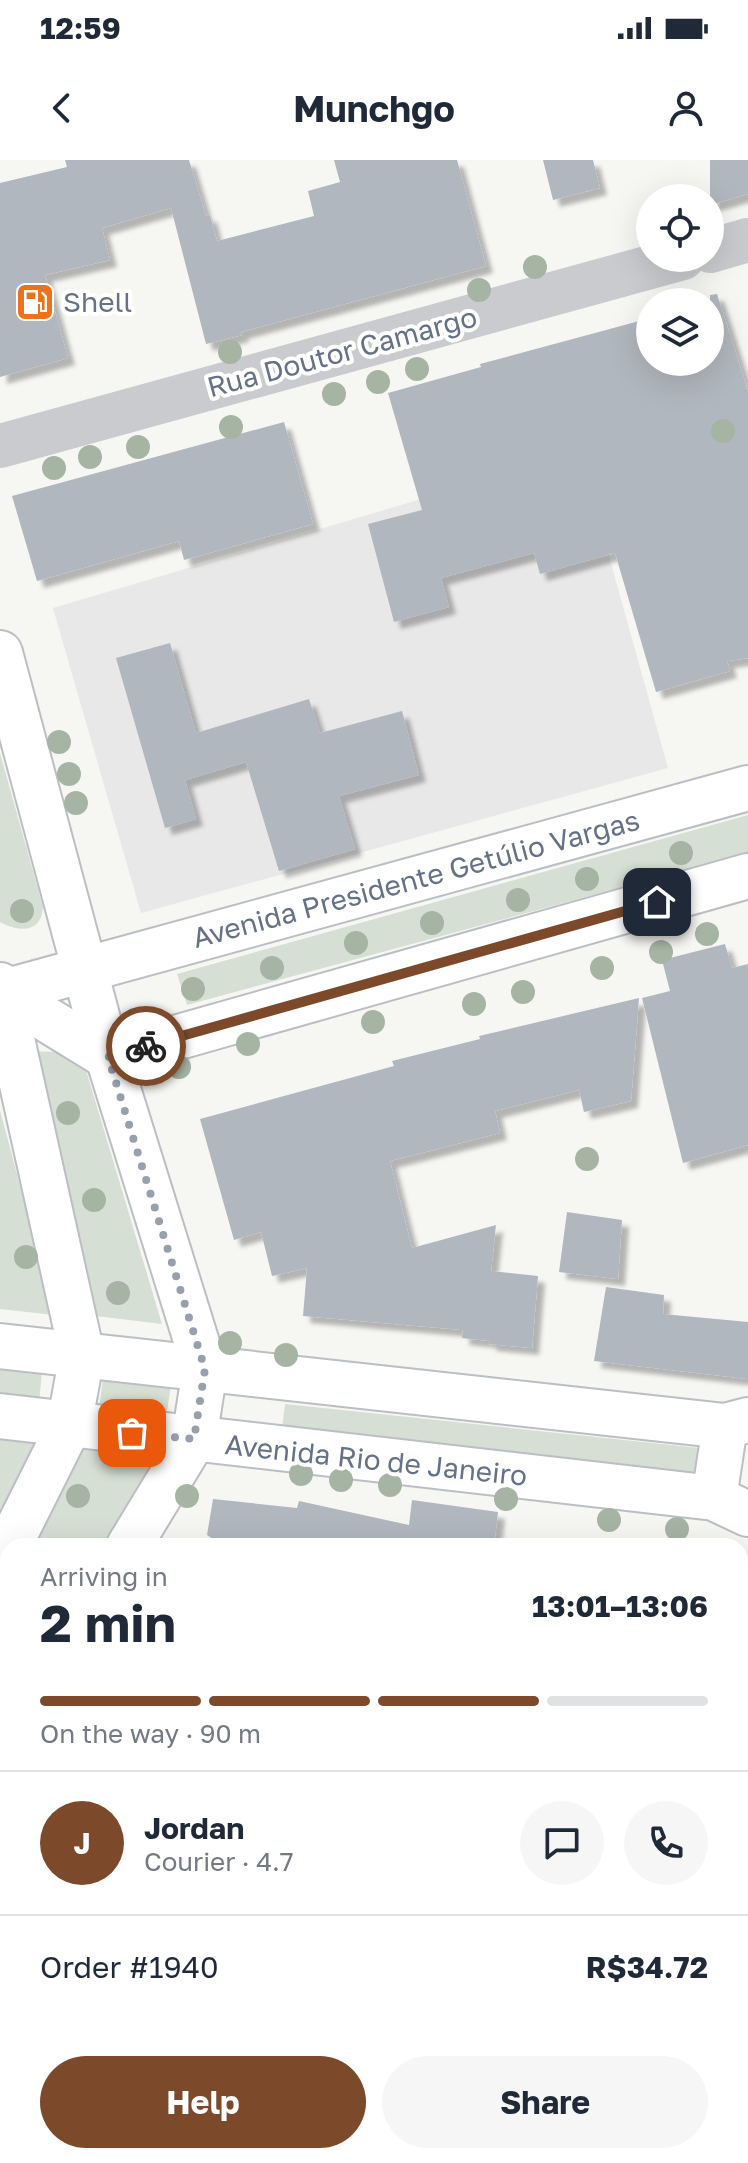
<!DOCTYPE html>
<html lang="en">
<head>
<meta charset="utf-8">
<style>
  body { margin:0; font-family:"Golos Text",sans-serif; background:#f6f6f7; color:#1f2937; height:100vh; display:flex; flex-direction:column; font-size:30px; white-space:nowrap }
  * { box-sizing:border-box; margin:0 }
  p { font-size:26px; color:#747a83 }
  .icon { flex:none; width:44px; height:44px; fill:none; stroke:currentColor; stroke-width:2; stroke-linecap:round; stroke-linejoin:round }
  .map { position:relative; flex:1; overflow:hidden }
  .side { position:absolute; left:0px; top:1378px; width:748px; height:626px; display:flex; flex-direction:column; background:#fff; border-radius:24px 24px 0 0; box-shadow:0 8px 32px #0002 }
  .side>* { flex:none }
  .tools { position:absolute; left:636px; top:24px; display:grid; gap:16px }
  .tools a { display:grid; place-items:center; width:88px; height:88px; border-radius:50%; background:#fff; box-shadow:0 8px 32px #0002; font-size:40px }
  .pin { position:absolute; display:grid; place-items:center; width:68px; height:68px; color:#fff; margin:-34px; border-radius:16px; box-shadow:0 4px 12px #0006 }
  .courier { position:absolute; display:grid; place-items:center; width:80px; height:80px; margin:-40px; border:6px solid #7c4a2b; border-radius:50%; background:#fff; color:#222; box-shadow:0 2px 10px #0007 }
  .headline em { font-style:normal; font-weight:700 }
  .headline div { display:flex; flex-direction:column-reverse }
  .headline { display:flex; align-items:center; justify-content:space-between; height:136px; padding:0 40px }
  h1 { font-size:52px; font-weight:700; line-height:60px }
  .bar { display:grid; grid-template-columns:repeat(4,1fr); gap:12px 8px; align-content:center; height:96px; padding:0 40px }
  .bar i { height:10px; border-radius:6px; background:#e0e1e3 }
  .bar .current { background:#7c4a2b }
  .bar p { grid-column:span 4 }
  .line { display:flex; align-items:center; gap:20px; padding:0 40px; border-top:2px solid #e0e1e3 }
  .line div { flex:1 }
  .round { display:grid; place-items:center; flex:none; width:84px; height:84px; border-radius:42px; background:#f6f6f7 }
  .action { display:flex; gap:16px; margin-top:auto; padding:16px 40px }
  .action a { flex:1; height:92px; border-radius:48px; background:#7c4a2b; color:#fff; font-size:32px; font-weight:700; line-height:92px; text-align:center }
  .action a+a { background:#f6f6f7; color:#1f2937 }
  .status { display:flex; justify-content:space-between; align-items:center; height:56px; padding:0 40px; background:#fff; direction:ltr }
  .status svg { height:22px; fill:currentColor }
  header { display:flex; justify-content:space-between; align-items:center; height:104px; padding:0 40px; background:#fff; font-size:36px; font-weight:700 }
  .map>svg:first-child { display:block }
  .built { fill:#e7e8e7 }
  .green { fill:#d6dfd4 }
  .building { fill:#b1b7be; filter:url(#shadow) }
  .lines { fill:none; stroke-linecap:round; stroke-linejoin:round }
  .secondary-casing { stroke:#bbbec3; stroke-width:48 }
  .lane { stroke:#c9cbcf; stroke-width:22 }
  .street { stroke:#c9cbcf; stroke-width:44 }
  .secondary { stroke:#fff; stroke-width:44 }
  .tree { fill:#a6b4a4 }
  .done { stroke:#97a0ac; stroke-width:8; stroke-dasharray:0 14.4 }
  .route { stroke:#7c4a2b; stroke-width:10 }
  .labels { text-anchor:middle; stroke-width:8; stroke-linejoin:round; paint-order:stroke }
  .poi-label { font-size:28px; fill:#647186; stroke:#fff; text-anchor:start }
  .street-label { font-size:28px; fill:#647186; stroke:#fff }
</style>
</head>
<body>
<div class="status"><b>12:59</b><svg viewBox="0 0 49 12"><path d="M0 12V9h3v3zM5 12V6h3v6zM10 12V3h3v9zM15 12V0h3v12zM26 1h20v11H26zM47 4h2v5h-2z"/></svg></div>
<header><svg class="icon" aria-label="back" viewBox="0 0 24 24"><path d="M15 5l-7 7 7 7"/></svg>Munchgo<svg class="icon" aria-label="person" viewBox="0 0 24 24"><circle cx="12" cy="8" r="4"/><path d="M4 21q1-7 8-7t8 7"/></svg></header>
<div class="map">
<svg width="748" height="2003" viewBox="0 0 748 2003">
  <defs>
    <filter id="shadow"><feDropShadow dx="7" dy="7" stdDeviation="2" flood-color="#0004"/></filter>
  </defs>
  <rect width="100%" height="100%" fill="#f6f7f3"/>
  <polygon class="built" points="580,292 668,608 141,753 53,448"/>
  <g class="green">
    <path d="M 0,593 L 43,747 C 41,774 18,772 0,762 Z"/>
    <polygon points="748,655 748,693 187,845 177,814"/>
    <polygon points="22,891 58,892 86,910 162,1164 96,1156"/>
    <polygon points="0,950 54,1155 0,1149"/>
    <polygon points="0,1206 42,1211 39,1244 0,1240"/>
    <polygon points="103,1217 171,1225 166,1258 99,1249"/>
    <polygon points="285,1244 700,1288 696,1320 281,1276"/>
    <polygon points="0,1273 43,1277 0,1350"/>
    <polygon points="74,1284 160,1294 107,1386 13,1386"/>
    <polygon points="8,1394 8,1532 0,1535 0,1408"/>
  </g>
  <g class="building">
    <polygon points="65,0 189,0 206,56 210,55 217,81 314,56 308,31 340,22 334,0 457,0 486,106 241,172 242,175 206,184 171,48 102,68 110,100 45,115 68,198 0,217 0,23 67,7"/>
    <polygon points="543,0 593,0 600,28 553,40"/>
    <polygon points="710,0 748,0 748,34 710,45"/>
    <polygon points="717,134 748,231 748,498 727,501 730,511 656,532 615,393 540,414 534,393 441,418 449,447 394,462 368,364 422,350 388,233 481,207 480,204 643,160 650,185 650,202 710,202 710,135"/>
    <polygon points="284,262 313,364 184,400 179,381 37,421 12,336"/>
    <polygon points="170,483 196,573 309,539 320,573 402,551 419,615 339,636 355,689 279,711 246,602 185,620 196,659 165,668 116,498"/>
    <polygon points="725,784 732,808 748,804 748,985 683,1003 642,838 670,831 662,800"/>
    <polygon points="639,838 631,941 584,952 579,930 495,951 500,973 390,1001 412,1088 496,1065 491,1111 538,1116 532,1188 489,1184 490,1181 462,1178 463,1170 303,1156 307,1108 272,1116 261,1072 234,1080 200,959 394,906 392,901 480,879 479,876"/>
    <polygon points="567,1052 622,1060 618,1119 559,1112"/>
    <polygon points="606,1127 664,1135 663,1154 748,1162 748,1219 594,1201"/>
    <polygon points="213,1339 297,1348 299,1341 409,1365 412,1340 498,1352 494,1386 223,1386 207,1375"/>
  </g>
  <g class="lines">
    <defs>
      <g id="secondary">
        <polyline points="0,493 108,897 205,1209 194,1279 129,1386"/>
        <polyline points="0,825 82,1195 69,1266 9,1386"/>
        <polyline points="2,832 108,897"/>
        <polyline points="0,833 748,628"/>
        <polyline points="108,897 748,716"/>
        <polyline points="0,1186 725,1266 748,1260"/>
        <polyline points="0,1256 714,1338 748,1354"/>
        <polyline points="714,1338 725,1266"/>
        <polyline points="0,1555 8,1553"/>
        <polyline points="0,1603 8,1589"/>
        <polyline points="740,1947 748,1952"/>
        <polyline points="646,1996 658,2003"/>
      </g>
    </defs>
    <use href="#secondary" class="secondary-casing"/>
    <g class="lane">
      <polyline points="0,1866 8,1870"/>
      <polyline points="236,1996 248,2003"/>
    </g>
    <g class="street">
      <polyline points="710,91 748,80"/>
      <polyline points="0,286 683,98"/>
    </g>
    <use href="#secondary" class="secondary"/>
  </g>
  <g class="tree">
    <circle cx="535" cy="107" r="12"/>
    <circle cx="479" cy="130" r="12"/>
    <circle cx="230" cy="192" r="12"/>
    <circle cx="417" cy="209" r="12"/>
    <circle cx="378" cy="222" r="12"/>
    <circle cx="334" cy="234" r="12"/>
    <circle cx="231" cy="267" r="12"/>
    <circle cx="723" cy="271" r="12"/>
    <circle cx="138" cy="287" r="12"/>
    <circle cx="90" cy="297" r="12"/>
    <circle cx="54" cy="308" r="12"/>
    <circle cx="59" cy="582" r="12"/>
    <circle cx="69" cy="614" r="12"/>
    <circle cx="76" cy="643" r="12"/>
    <circle cx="681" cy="693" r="12"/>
    <circle cx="587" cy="719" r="12"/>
    <circle cx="518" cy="740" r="12"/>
    <circle cx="22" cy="751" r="12"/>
    <circle cx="432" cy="763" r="12"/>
    <circle cx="707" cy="774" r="12"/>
    <circle cx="356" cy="783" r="12"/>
    <circle cx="661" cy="792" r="12"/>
    <circle cx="272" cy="808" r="12"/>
    <circle cx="602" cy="808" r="12"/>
    <circle cx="193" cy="829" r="12"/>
    <circle cx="523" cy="832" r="12"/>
    <circle cx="474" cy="844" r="12"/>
    <circle cx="373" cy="862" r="12"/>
    <circle cx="248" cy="884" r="12"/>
    <circle cx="179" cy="907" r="12"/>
    <circle cx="68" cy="953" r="12"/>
    <circle cx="587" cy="999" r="12"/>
    <circle cx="94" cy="1040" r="12"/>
    <circle cx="26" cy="1097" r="12"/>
    <circle cx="118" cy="1133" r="12"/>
    <circle cx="230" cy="1183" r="12"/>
    <circle cx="286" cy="1195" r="12"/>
    <circle cx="301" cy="1314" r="12"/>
    <circle cx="341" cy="1320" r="12"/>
    <circle cx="390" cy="1325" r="12"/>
    <circle cx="78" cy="1336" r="12"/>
    <circle cx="187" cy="1336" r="12"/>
    <circle cx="506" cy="1339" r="12"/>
    <circle cx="609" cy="1360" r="12"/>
    <circle cx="677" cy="1369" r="12"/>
  </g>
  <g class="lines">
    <polyline class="done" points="132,1273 194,1279 205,1209 108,897 146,886"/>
    <polyline class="route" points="146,886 657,742"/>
  </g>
  <defs>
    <symbol id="fuel-square" viewBox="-11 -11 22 22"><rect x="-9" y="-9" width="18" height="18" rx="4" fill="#ed721d" stroke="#fff"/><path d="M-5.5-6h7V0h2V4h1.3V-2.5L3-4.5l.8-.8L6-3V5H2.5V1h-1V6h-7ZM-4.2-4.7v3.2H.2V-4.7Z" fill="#fff"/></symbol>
  </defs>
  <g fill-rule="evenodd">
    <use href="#fuel-square" x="13" y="120" width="44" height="44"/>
  </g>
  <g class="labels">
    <g class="poi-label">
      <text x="63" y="152">Shell</text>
    </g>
    <g class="street-label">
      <text transform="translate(342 192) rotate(-15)" y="10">Rua Doutor Camargo</text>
      <text transform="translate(416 719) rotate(-15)" y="10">Avenida Presidente Getúlio Vargas</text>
      <text transform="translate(376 1300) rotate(6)" y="10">Avenida Rio de Janeiro</text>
    </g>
  </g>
</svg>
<div class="tools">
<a><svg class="icon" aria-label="locate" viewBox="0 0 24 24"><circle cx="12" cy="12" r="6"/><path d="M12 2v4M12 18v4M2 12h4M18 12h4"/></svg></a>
<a><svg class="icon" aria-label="layers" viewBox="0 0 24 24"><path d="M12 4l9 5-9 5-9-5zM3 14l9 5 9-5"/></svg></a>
</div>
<div class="pin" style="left:132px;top:1273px;background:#ea580c"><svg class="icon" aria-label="bag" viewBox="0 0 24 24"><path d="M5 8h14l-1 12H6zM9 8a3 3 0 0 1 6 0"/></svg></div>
<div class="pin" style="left:657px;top:742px;background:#1f2937"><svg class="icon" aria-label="home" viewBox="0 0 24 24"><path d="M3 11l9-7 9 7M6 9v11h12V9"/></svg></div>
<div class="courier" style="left:146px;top:886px"><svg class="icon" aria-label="bike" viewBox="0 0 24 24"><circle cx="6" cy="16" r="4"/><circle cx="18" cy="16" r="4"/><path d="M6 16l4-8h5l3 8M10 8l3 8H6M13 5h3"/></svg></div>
<section class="side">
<div class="headline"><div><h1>2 min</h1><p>Arriving in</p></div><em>13:01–13:06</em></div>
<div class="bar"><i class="current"></i><i class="current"></i><i class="current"></i><i></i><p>On the way · 90 m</p></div>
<div class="line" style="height:144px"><b class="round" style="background:#7c4a2b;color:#fff">J</b><div><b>Jordan</b><p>Courier · 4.7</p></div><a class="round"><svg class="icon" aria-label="chat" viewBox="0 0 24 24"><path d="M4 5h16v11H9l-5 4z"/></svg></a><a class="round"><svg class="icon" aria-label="phone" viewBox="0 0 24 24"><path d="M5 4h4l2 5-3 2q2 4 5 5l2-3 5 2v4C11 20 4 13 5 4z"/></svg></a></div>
<div class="line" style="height:104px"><div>Order #1940</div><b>R$34.72</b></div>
<div class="action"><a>Help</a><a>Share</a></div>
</section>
</div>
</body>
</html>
